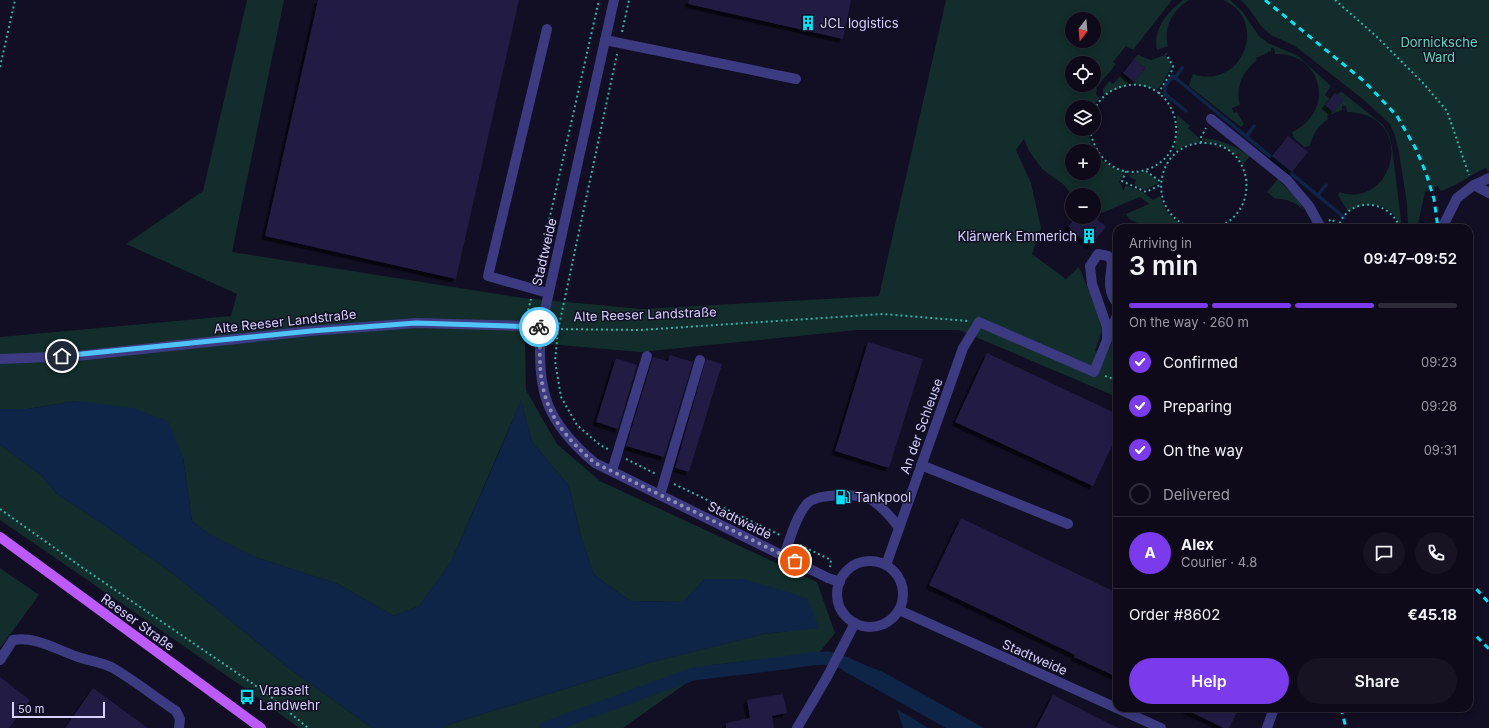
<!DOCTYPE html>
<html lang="en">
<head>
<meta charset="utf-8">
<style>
  body { margin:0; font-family:Inter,sans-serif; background:#171323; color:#f1f3f6; height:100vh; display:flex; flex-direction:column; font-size:15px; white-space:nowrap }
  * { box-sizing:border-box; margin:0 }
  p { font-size:13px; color:#9b9aa2 }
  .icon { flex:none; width:22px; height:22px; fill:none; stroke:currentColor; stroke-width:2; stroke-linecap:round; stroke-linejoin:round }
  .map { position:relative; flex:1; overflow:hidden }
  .side { position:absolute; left:1113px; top:224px; width:360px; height:488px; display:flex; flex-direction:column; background:#0e0a1a; border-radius:12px; box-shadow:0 2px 10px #0003,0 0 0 1px #2e2b39 }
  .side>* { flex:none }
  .needle { width:26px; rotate:196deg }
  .controls { position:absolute; left:1065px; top:12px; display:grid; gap:8px }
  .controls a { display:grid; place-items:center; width:36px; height:36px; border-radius:50%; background:#0e0a1a; box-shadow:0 2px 10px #0003,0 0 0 1px #2e2b39; font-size:20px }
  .scale { position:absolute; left:12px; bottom:10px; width:93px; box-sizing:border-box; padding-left:4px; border:2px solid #d6d1fe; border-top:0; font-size:11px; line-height:14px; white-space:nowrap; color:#d6d1fe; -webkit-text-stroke:3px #120e23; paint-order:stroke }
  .pin { position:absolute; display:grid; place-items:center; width:34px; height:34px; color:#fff; margin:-17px; border:2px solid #fff; border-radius:50%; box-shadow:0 1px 4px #0007 }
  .courier { position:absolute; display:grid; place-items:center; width:40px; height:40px; margin:-20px; border:3px solid #4fc3f7; border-radius:50%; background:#fff; color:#222; box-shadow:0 1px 5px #0007 }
  .head em { font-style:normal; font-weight:600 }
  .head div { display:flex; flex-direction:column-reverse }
  .head { display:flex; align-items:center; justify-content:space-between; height:68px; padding:0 16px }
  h1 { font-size:26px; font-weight:600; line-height:30px }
  .bar { display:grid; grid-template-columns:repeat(4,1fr); gap:6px 4px; align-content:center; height:48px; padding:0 16px }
  .bar i { height:5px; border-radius:3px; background:#2e2b39 }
  .bar .current { background:#7c3aed }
  .bar p { grid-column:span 4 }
  .line { display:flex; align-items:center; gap:10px; padding:0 16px; border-top:1px solid #2e2b39 }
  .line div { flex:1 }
  .round { display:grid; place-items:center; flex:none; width:42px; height:42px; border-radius:21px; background:#171323 }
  ol { padding:0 16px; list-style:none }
  li { display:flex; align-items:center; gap:12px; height:44px }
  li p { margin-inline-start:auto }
  li .icon { padding:4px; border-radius:50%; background:#7c3aed; color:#fff; stroke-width:4 }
  li:last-child { color:#9b9aa2 }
  li i { width:22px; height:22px; border:2px solid #2e2b39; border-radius:50% }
  .primary-button { display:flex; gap:8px; margin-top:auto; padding:8px 16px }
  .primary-button a { flex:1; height:46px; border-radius:24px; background:#7c3aed; color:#fff; font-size:16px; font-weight:600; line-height:46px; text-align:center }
  .primary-button a+a { background:#171323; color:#f1f3f6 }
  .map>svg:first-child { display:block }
  .green { fill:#122d2b; fill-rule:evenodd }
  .water { fill:#0e2548 }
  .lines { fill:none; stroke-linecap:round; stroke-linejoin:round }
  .stream { stroke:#0e2548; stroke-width:3.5 }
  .canal { stroke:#0e2548; stroke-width:13 }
  .building { fill:#221b44; filter:url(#shadow) }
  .path { stroke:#31b2a8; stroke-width:2; stroke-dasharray:2 3; stroke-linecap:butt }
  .minor { stroke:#3c3a81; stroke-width:10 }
  .major { stroke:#bd5afc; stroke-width:10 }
  .rail { stroke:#05e2f7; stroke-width:3; stroke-dasharray:6 5; stroke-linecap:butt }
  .done { stroke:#918db1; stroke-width:4; stroke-dasharray:0 7.2 }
  .route { stroke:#4fc3f7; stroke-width:5 }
  .labels { text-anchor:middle; stroke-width:3; stroke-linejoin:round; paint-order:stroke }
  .poi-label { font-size:13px; fill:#d6d1fe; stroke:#120e23; text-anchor:start }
  .park-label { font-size:13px; fill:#5eddbb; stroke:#120e23 }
  .street-label { font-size:13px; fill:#d6d1fe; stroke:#120e23 }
</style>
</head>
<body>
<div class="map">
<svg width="1489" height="728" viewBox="0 0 1489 728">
  <defs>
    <filter id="shadow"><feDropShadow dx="-3.5" dy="3.5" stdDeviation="0" flood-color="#0009"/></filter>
  </defs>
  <rect width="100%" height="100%" fill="#120e23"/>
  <g class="green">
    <path d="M 247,0 L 284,0 L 232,252 L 523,298 L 642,309 L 879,296 L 946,0 L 1172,0 L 1133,50 L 1126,46 L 1113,62 L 1116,64 L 1097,87 L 1096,94 L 1099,98 L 1093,107 L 1072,107 L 1072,129 L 1088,129 C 1091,152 1102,165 1124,172 L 1119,182 L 1121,184 L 1123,191 L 1126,185 L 1143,192 L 1153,200 L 1160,196 C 1165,211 1174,223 1189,228 L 1142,228 L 1138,223 L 1129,219 L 1126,214 L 1149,204 L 1140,197 L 1102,213 L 1094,206 L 1094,195 L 1072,195 L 1063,184 L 1042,169 L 1029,151 L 1024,139 L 1016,150 L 1031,183 L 1041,228 L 1032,254 L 1066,279 L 1079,267 L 1096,308 L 1102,330 L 1095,351 L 1106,354 L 1117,333 L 1117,397 L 959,330 L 857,330 L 640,352 L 525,342 L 526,390 L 557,444 L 600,481 L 817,582 L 835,633 L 819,653 L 712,665 L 623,728 L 445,728 L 450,724 L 655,661 L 763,634 L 819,627 L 705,579 L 683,602 L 630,601 L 594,575 L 580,533 L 569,486 L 532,442 L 521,401 L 451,562 L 419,606 L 394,616 L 338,584 L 252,556 L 210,535 L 192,521 L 183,457 L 77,401 L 27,409 L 0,409 L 0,337 L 231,316 L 237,294 L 126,244 L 203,191 ZM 1072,19 L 1094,19 L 1094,41 L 1072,41 ZM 1072,63 L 1094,63 L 1094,85 L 1072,85 ZM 1072,151 L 1094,151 L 1094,173 L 1072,173 Z"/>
    <path d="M 1183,0 L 1189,0 C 1173,10 1163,27 1168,46 L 1157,50 C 1153,28 1167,13 1183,0 Z"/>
    <path d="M 1223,0 L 1230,0 L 1242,11 L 1259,36 L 1268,43 L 1298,56 L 1331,86 L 1325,95 L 1330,99 L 1325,105 L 1333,112 L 1343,100 L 1337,94 L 1342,92 L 1383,125 L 1389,135 L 1392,147 L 1402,228 C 1400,225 1397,219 1394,215 C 1382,201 1362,203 1348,212 C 1345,205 1341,201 1338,195 L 1339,192 C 1394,211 1419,114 1347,112 L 1346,106 L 1342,106 L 1342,110 L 1327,116 L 1328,119 C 1319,125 1312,135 1310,146 L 1304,147 L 1294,138 L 1292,132 C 1336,112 1323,52 1275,54 L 1274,48 L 1271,48 L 1271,51 L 1256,58 L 1257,60 C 1243,71 1235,87 1240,105 L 1232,108 L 1234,113 L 1237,112 L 1242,121 L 1244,124 L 1241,127 L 1189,86 L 1190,82 L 1193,74 C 1242,91 1270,20 1223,0 Z"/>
    <polygon points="1241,0 1489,0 1489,172 1485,168 1455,185 1441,191 1437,186 1425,192 1417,228 1408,228 1407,204 1399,152 1395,136 1390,124 1364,100 1295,46 1271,35 1261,26 1250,10"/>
    <path d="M 1138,55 L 1151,60 L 1165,55 C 1167,57 1170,61 1171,64 C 1172,69 1162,83 1159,88 L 1154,89 L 1136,84 L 1134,82 L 1145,68 L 1134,59 Z"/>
    <path d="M 1121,75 L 1130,82 C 1128,85 1111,90 1104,95 L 1103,93 L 1103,89 L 1109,81 L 1113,84 Z"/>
    <polygon points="1177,115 1190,126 1188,128 1199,138 1200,142 1189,144 1177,150 1174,148 1178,132"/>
    <path d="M 1202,138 C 1220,139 1235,146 1250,156 L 1243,165 L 1238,158 L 1240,156 L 1238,153 L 1236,155 L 1219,144 L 1202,141 Z"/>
    <polygon points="1146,172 1157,180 1159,183 1145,190 1134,185 1136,180 1129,177 1130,175 1127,174"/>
    <polygon points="1278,179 1297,199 1305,211 1296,204 1287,200 1274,198 1267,192"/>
    <polygon points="0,445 41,475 57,494 109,528 176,576 290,669 372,728 299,728 249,691 0,520"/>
    <polygon points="0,568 39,595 0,648"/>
  </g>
  <g class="water">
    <polygon points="521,400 532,442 569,486 580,533 594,575 630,601 683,602 705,579 744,579 807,598 819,628 763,634 655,661 450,724 445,728 372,728 290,669 176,576 109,528 57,494 41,475 0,445 0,409 27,409 77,401 133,408 168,421 183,457 192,521 210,535 252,556 338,584 394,616 419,606 451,562 505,439"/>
    <polygon points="849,659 883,672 984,728 946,728 842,670"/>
    <polygon points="897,709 928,728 903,728"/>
  </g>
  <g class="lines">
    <g class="stream">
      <polyline points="1175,78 1182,68"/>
      <polyline points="1186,111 1165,94 1165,86 1173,76 1345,218"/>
      <polyline points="1246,137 1254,126"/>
      <polyline points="1318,195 1326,185"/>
    </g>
    <polyline class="canal" points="545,728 693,674 784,663 811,659 828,658 845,663 862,671"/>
  </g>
  <g class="building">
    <polygon points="318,0 519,0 456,279 265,236"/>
    <polygon points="689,0 851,0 843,39 688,4"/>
    <polygon points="1134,59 1145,68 1134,82 1123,73"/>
    <polygon points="1335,93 1344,99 1333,112 1325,105"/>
    <polygon points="1288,136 1308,152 1292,172 1272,156"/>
    <polygon points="1077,217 1095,217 1106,227 1090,246 1068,226"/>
    <polygon points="868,342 923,359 889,468 835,451"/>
    <polygon points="987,353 1117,414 1117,435 1093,486 955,422"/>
    <polygon points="670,355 693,362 664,457 626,446 653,357 668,361"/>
    <polygon points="616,358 637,365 618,429 596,422"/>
    <polygon points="706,359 722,364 689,472 675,468"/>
    <polygon points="961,518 1117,593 1117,677 1074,657 1075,655 929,585"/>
    <polygon points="0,677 30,700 9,728 0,728"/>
    <polygon points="93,688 148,728 65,728"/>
    <polygon points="783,694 787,713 772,716 774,728 726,728 726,723 750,718 747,700"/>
    <polygon points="1053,695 1118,728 1036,728"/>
    <polygon points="1182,708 1239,708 1229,728 1224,728"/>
  </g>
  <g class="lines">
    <g class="path">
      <polyline points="1335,0 1376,36 1423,83 1447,111 1469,175"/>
      <polyline points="622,32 629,0"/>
      <polyline points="0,67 15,0"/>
      <path d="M 1159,94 C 1162,83 1171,77 1173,66 L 1166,54"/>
      <path d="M 1090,129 C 1094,156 1116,179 1145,170 C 1201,153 1175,70 1120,87 C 1108,91 1099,99 1094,111"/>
      <polyline points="1201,143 1201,137 1206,128"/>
      <polyline points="1126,171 1122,181 1146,192 1160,185"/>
      <polyline points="1146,171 1161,182"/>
      <polyline points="1329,221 1331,219 1339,225"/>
      <path d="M 1193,228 C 1143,213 1155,140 1207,143 C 1255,146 1261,214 1215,228"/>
      <path d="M 1338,228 C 1347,196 1389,198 1400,228"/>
      <polyline points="536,278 599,0"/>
      <polyline points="527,315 531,299"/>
      <polyline points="551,329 640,330 883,314 968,321"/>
      <polyline points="1105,376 1117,380"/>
      <polyline points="608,449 600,445 577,425 561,397 555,361 558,330 617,54"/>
      <polyline points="626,459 656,474"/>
      <polyline points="674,484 780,535"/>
      <polyline points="0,509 80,566 265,692 308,728"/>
      <polyline points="800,545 831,560 830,567"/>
    </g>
    <g class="minor">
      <path d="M 614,0 L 541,328 C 536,391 546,422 595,463 L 828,578 L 840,582"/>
      <polyline points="547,29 488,276 548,293"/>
      <polyline points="605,40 796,79"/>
      <polyline points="1211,119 1287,180 1309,206 1321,228"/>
      <polyline points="1474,185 1489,193"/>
      <polyline points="1442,228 1457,198 1474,185 1489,178"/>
      <path d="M 1107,338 L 1107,327 L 1092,284 L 1090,266 L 1098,254 L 1108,256 L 1112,261 C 1111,276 1106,290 1117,303"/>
      <polyline points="0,359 77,356 311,331 416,323 525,326 541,328"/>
      <polyline points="921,465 1068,524"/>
      <polyline points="612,471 647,356"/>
      <polyline points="660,495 700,360"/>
      <path d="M 784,556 C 790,539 795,519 806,505 C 814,493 855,494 868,498 C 878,502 893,519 899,528"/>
      <circle cx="870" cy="594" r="33"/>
      <polyline points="886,565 963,348 979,322 1094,372 1117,315"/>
      <polyline points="899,610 1161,728"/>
      <path d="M 0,660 L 13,640 C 36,636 57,650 78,657 C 90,661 102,662 113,668 C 135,681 155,697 176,711 L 180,719 L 179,728"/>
      <polyline points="797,728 827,677 855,623"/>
      <polyline points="1267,728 1274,708"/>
    </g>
    <polyline class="major" points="0,537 261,728"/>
    <g class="rail">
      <polyline points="1265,0 1365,82 1397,116 1416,149 1426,173 1434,199 1438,228"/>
      <polyline points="1469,581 1489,603"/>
      <polyline points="1469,629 1489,649"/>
      <polyline points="1341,708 1346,728"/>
    </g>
  </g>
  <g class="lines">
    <path class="done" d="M 539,327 L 541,328 C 536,391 546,422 595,463 L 795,561"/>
    <polyline class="route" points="62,356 311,331 416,323 539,327"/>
  </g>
  <defs>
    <symbol id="building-bare" viewBox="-9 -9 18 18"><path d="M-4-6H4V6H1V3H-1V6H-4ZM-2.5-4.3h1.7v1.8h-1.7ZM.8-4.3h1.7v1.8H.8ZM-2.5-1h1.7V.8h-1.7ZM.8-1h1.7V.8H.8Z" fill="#05e2f7" stroke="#120e23" stroke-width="2.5" paint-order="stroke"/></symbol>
    <symbol id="fuel-bare" viewBox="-9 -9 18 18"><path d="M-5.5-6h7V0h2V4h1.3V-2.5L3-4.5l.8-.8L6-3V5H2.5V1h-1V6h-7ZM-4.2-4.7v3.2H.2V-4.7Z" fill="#05e2f7" stroke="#120e23" stroke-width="2.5" paint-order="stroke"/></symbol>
    <symbol id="bus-bare" viewBox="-9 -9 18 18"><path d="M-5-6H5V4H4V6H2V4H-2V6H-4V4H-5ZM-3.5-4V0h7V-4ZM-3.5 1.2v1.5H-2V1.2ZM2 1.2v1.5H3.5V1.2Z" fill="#05e2f7" stroke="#120e23" stroke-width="2.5" paint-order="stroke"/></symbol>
  </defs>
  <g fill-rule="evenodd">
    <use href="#building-bare" x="797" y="12" width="22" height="22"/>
    <use href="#building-bare" x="1078" y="225" width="22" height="22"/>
    <use href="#fuel-bare" x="832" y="486" width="22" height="22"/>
    <use href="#bus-bare" x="236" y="686" width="22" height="22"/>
  </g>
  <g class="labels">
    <g class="poi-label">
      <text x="820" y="28">JCL logistics</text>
      <text x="1077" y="241" text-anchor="end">Klärwerk Emmerich</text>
      <text x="855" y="502">Tankpool</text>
      <text x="259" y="695">Vrasselt<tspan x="259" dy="15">Landwehr</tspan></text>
    </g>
    <g class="park-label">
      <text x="1439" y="47">Dornicksche<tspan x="1439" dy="15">Ward</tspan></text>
    </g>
    <g class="street-label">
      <text transform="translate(544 252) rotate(-77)" y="5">Stadtweide</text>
      <text transform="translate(645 314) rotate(-2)" y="5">Alte Reeser Landstraße</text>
      <text transform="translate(285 321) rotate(-6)" y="5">Alte Reeser Landstraße</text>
      <text transform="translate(921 426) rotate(-70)" y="5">An der Schleuse</text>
      <text transform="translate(740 520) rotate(26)" y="5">Stadtweide</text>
      <text transform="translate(138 622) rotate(36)" y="5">Reeser Straße</text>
      <text transform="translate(1035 657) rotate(24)" y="5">Stadtweide</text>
    </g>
  </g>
</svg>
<div class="controls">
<a><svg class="needle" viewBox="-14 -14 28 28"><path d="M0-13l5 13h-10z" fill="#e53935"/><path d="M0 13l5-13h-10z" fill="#9b9aa2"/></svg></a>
<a><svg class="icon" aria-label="locate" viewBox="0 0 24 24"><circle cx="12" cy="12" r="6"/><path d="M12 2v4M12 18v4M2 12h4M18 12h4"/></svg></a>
<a><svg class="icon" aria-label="layers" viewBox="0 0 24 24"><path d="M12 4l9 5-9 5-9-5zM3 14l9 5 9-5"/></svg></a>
<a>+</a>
<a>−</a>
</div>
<div class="scale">50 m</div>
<div class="pin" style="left:795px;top:561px;background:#ea580c"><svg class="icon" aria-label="bag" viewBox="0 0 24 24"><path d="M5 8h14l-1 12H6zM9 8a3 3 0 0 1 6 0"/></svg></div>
<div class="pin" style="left:62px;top:356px;background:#1f2937"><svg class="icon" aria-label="home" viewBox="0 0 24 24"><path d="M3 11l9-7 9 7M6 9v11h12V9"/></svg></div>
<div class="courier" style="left:539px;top:327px"><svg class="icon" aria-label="bike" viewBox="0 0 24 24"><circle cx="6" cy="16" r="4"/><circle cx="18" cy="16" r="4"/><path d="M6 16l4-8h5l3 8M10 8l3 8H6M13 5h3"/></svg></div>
<section class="side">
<div class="head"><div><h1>3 min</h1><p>Arriving in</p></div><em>09:47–09:52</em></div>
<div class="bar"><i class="current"></i><i class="current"></i><i class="current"></i><i></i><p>On the way · 260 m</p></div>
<ol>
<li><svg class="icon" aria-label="check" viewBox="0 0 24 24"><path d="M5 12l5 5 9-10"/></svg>Confirmed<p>09:23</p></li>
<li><svg class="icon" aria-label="check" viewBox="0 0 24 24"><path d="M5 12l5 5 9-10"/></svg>Preparing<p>09:28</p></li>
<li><svg class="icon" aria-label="check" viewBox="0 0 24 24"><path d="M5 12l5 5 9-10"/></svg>On the way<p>09:31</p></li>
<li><i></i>Delivered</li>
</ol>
<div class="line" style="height:72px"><b class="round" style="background:#7c3aed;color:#fff">A</b><div><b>Alex</b><p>Courier · 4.8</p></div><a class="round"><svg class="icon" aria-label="chat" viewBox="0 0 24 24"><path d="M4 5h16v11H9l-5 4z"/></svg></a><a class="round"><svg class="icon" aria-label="phone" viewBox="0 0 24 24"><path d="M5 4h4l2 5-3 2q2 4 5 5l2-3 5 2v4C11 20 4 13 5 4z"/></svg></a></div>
<div class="line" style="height:52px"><div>Order #8602</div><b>€45.18</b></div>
<div class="primary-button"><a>Help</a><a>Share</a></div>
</section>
</div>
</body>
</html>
